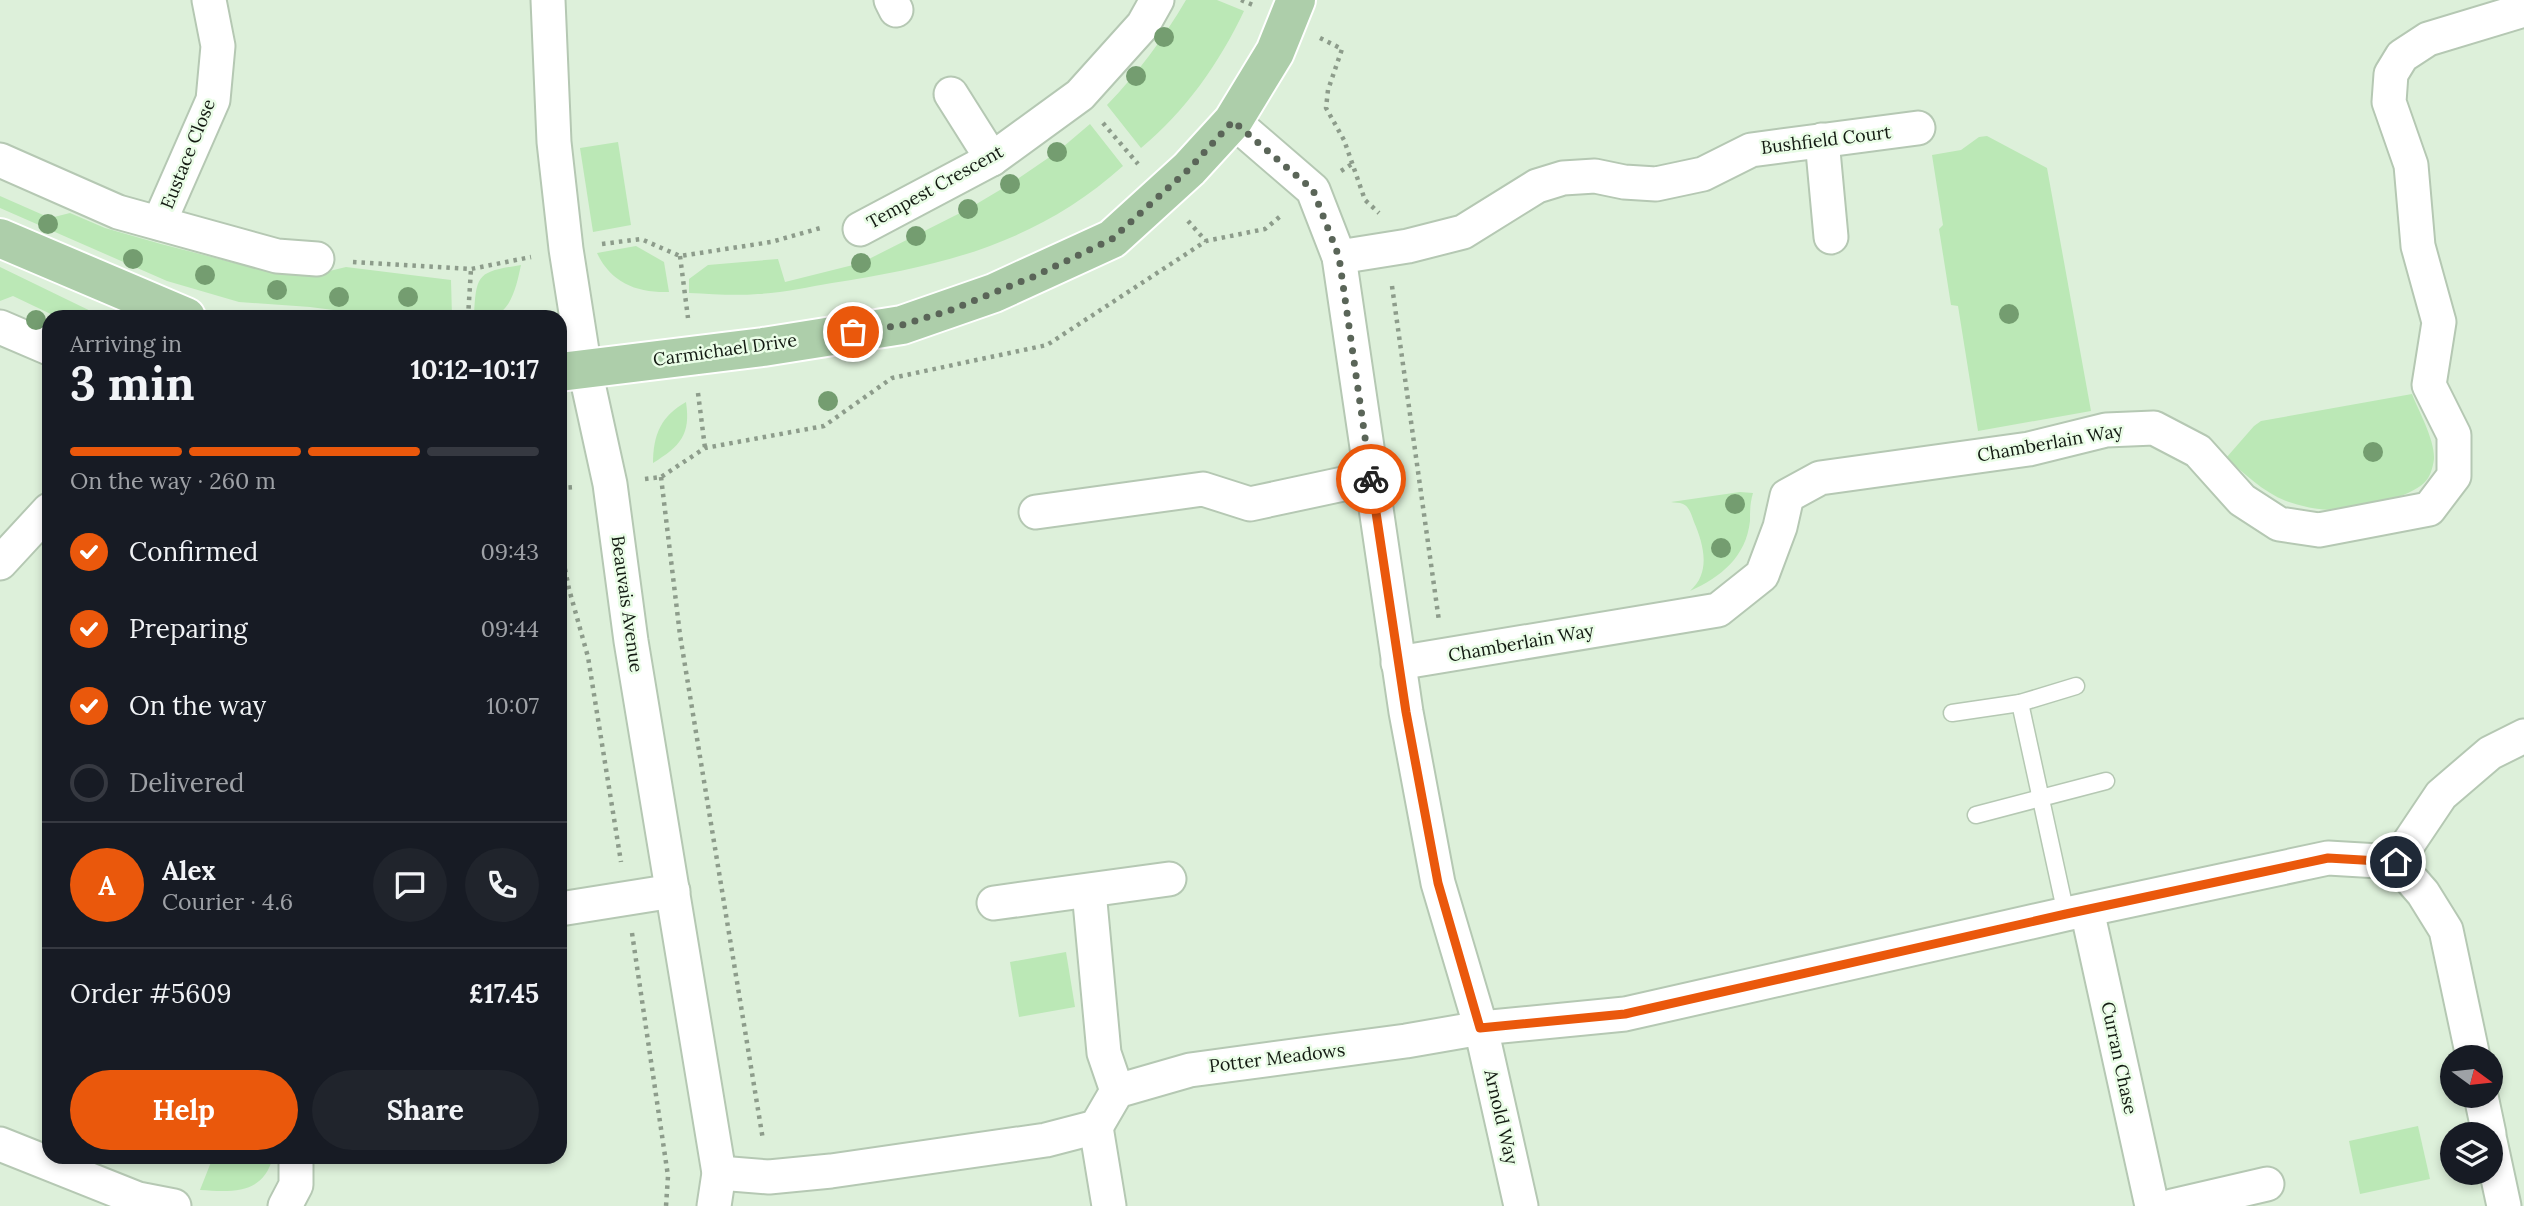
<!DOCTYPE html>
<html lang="en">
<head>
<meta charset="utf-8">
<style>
  body { margin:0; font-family:Lora,serif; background:#20242c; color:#f1f3f6; height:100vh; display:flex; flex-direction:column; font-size:26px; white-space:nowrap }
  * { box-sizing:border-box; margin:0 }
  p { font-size:23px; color:#9ea1a6 }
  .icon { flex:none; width:38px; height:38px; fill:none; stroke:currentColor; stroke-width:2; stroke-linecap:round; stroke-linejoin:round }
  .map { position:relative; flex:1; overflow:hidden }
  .sheet { position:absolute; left:42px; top:310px; width:525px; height:854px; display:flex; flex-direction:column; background:#171b24; border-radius:21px; box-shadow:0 4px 10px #0003 }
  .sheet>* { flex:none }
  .needle { width:46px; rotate:105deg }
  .buttons { position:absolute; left:2440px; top:1045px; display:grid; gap:14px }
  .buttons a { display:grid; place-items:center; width:63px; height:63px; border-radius:50%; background:#171b24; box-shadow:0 4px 10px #0003; font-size:35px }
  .pin { position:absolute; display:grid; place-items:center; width:60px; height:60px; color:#fff; margin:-30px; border:4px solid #fff; border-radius:50%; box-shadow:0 2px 7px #0007 }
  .courier { position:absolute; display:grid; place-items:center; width:70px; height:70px; margin:-35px; border:5px solid #ea580c; border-radius:50%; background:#fff; color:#222; box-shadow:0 2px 9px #0007 }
  .summary em { font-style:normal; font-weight:700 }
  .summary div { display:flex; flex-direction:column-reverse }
  .summary { display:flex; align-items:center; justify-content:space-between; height:119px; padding:0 28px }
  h1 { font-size:46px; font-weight:700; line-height:52px }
  .bar { display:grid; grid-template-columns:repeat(4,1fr); gap:10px 7px; align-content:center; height:84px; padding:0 28px }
  .bar i { height:9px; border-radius:5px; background:#363941 }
  .bar .on { background:#ea580c }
  .bar p { grid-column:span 4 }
  .line { display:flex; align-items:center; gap:18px; padding:0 28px; border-top:2px solid #363941 }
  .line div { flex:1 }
  .round { display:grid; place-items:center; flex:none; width:74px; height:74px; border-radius:37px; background:#20242c }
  ol { padding:0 28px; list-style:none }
  li { display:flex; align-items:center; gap:21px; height:77px }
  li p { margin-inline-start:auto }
  li .icon { padding:7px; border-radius:50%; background:#ea580c; color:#fff; stroke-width:4 }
  li:last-child { color:#9ea1a6 }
  li i { width:38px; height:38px; border:4px solid #363941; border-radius:50% }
  .primary-button { display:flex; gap:14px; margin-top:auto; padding:14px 28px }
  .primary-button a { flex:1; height:80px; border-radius:42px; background:#ea580c; color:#fff; font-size:28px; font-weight:700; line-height:80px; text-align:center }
  .primary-button a+a { background:#20242c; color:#f1f3f6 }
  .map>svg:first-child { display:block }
  .green { fill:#bbe8b6 }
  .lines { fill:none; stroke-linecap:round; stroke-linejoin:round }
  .service-casing { stroke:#b5c8b3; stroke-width:19 }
  .minor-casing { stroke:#b5c8b3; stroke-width:37 }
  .primary-casing { stroke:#fff; stroke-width:42 }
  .path { stroke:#8d9c8b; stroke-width:4.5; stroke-dasharray:3.5 5; stroke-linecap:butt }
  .service { stroke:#fff; stroke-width:16 }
  .minor { stroke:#fff; stroke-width:33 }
  .primary { stroke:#adceaa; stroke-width:38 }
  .tree { fill:#749d70 }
  .done { stroke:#5a6558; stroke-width:7; stroke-dasharray:0 12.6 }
  .route { stroke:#ea580c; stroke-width:9 }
  .labels { text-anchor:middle; stroke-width:5; stroke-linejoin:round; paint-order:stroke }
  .street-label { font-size:18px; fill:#131a12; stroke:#eafde7 }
</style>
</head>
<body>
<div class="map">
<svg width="2524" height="1206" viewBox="0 0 2524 1206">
  <rect width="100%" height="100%" fill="#ddf0da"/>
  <g class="green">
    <path d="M 1186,0 L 1217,0 L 1244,11 C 1220,62 1185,112 1141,148 L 1107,105 C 1138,73 1163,39 1186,0 Z"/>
    <path d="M 1090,124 L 1123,166 C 1037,243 943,266 832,283 C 808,287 783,293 758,294 C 736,296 712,294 689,293 L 689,279 L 708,265 L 778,259 L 785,282 L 861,263 L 968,209 L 1010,184 L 1057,152 Z"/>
    <polygon points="1987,136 2047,168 2091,411 1978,431 1958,306 1951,305 1939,229 1943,225 1932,155 1961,150 1979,137"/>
    <polygon points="618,142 631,225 593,232 580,148"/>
    <polygon points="0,196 50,218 70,213 105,228 161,244 266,271 313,275 346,267 451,280 452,317 388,317 310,307 239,302 167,281 0,208"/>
    <path d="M 636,246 L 664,262 L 669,292 C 637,293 611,283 597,253 Z"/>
    <path d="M 521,265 C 517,283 512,312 491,317 C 486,318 479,317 474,317 C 476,273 478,272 521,265 Z"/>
    <polygon points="0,267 103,317 57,317 13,296 0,301"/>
    <path d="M 2412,394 C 2419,412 2435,440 2434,459 C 2433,467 2430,478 2424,483 C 2409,498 2354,511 2333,510 C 2318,510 2300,506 2286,501 C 2263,492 2244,473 2226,458 L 2254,426 L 2261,421 Z"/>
    <path d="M 686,402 C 691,435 680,446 653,463 C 653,435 661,416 686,402 Z"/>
    <path d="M 1740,492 L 1753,493 C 1750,503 1750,511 1750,521 C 1746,557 1721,577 1690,591 C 1711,573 1704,545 1694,522 C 1692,516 1689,506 1683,504 C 1679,502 1675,503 1671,502 Z"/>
    <polygon points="1066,952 1075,1007 1019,1017 1010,962"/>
    <polygon points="2418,1126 2430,1179 2360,1194 2349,1141"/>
    <path d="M 213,1157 L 273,1157 C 263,1195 232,1192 200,1190 Z"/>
  </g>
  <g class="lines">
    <defs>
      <g id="service">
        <polyline points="1952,713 2020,703"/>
        <polyline points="1976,815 2106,781"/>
        <polyline points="2066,914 2020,703 2076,686"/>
      </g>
      <g id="minor">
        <polyline points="548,0 554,142 566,249 585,370 610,484 631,641 719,1173 714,1206"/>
        <polyline points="891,0 896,10"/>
        <polyline points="951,94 992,159"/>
        <polyline points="1233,121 1313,190 1339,257 1406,712 1438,883 1481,1028 1625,1014 2066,914 2328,858 2396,862"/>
        <polyline points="1822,140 1831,237"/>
        <polyline points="0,160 118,212 277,256 317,259"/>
        <polyline points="159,223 213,100 218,46 209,0"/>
        <polyline points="860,229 992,159 1080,95 1143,25 1157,0"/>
        <polyline points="1339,257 1408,246 1463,232 1537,186 1563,178 1595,176 1624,182 1656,184 1703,174 1751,150 1918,128"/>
        <polyline points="0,327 49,348"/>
        <polyline points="1036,512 1203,489 1250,504 1371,478"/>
        <polyline points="0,563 49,510"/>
        <polyline points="1398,663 1718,610 1762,575 1780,527 1787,496 1820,478 2029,449 2106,430 2154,428 2198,451 2242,500 2279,524 2319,530 2429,509 2454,476 2454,435 2429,385 2439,322 2418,246 2411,165 2389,102 2391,74 2402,56 2428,39 2524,10"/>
        <polyline points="2396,862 2423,893 2446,930 2473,1057"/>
        <polyline points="2396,862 2441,795 2490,753 2524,736"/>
        <polyline points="1089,891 1104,1053 1117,1091"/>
        <polyline points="994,903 1169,879"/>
        <polyline points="560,909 673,891"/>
        <polyline points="2087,910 2152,1206"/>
        <polyline points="2481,1096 2489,1134"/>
        <polyline points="1096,1127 1109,1206"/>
        <polyline points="2490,1141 2504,1206"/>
        <polyline points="0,1144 138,1199 174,1206"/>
        <polyline points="719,1173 769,1177 831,1171 1046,1140 1096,1127 1117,1091 1190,1070 1406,1041 1481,1028 1521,1206"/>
        <polyline points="285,1206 296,1185 296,1157"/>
        <polyline points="2172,1206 2267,1184"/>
      </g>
      <g id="primary">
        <polyline points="0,238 186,317"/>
        <polyline points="560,372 763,347 902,325 994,293 1112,239 1189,169 1233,121 1275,52 1296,0"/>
      </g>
    </defs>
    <use href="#service" class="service-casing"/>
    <use href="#minor" class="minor-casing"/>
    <use href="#primary" class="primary-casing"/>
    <g class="path">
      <polyline points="1241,0 1253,5"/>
      <polyline points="1320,38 1342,49 1328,90 1326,108 1344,140 1365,200 1379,213"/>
      <polyline points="1103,123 1138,164"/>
      <polyline points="1341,171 1352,164"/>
      <polyline points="1188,221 1206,241"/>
      <polyline points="602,244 641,239 680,256 771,242 824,227"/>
      <polyline points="680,256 688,318"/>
      <polyline points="353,262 471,269 531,257"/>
      <polyline points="1392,286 1439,621"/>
      <polyline points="468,317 471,269"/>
      <polyline points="698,393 705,448"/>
      <polyline points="661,477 680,635 763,1140"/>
      <polyline points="645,479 661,477 705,448 824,426 892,378 1047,345 1206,241 1265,229 1283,214"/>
      <polyline points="560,488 574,487"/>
      <polyline points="560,544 569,589 588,657 621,862"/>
      <polyline points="632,933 668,1176 666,1206"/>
    </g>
    <use href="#service" class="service"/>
    <use href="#minor" class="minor"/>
    <use href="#primary" class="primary"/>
  </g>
  <g class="tree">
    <circle cx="1164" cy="37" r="10"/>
    <circle cx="1136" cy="76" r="10"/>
    <circle cx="1057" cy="152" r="10"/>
    <circle cx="1010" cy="184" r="10"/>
    <circle cx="968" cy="209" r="10"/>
    <circle cx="48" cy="224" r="10"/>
    <circle cx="916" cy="236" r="10"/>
    <circle cx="133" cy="259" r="10"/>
    <circle cx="861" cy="263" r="10"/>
    <circle cx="205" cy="275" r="10"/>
    <circle cx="277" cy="290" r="10"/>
    <circle cx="339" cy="297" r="10"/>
    <circle cx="408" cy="297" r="10"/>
    <circle cx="2009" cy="314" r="10"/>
    <circle cx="36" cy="320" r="10"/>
    <circle cx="828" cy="401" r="10"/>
    <circle cx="2373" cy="452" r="10"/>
    <circle cx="1735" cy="504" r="10"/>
    <circle cx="1721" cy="548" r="10"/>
  </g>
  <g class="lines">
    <polyline class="done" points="853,332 902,325 951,310 1035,276 1112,239 1189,169 1233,121 1313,190 1339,257 1371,479"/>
    <polyline class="route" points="1371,479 1406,712 1438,883 1480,1028 1625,1014 2066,914 2328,858 2396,862"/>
  </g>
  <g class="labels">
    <g class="street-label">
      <text transform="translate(1826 140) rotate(-7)" y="6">Bushfield Court</text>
      <text transform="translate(188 154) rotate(-68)" y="6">Eustace Close</text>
      <text transform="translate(935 187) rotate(-29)" y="6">Tempest Crescent</text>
      <text transform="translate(725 350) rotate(-8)" y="6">Carmichael Drive</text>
      <text transform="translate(2050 443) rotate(-10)" y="6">Chamberlain Way</text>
      <text transform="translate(627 604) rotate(82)" y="6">Beauvais Avenue</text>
      <text transform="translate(1521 643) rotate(-10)" y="6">Chamberlain Way</text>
      <text transform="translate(1277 1058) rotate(-7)" y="6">Potter Meadows</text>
      <text transform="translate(2119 1058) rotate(78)" y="6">Curran Chase</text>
      <text transform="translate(1501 1117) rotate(77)" y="6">Arnold Way</text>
    </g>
  </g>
</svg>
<div class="buttons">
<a><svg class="needle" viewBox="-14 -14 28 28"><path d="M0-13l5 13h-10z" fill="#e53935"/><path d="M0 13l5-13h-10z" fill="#9ea1a6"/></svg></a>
<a><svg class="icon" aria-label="layers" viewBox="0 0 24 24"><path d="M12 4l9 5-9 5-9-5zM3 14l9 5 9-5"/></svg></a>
</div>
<div class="pin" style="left:853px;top:332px;background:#ea580c"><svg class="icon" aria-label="bag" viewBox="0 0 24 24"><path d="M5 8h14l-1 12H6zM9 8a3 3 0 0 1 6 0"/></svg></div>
<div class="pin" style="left:2396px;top:862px;background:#1f2937"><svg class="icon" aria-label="home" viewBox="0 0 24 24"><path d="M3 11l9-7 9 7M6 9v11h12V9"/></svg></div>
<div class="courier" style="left:1371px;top:479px"><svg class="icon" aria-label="bike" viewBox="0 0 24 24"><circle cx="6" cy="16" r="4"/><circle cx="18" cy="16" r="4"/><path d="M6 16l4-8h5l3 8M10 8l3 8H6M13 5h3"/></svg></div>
<section class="sheet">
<div class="summary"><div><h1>3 min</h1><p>Arriving in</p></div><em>10:12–10:17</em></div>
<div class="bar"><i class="on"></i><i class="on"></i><i class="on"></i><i></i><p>On the way · 260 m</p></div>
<ol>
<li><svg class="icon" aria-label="check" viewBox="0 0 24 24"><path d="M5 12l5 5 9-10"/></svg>Confirmed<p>09:43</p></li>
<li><svg class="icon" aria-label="check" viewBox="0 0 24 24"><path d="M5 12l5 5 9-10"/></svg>Preparing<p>09:44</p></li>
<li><svg class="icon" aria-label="check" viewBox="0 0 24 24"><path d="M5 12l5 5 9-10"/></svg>On the way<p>10:07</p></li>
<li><i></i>Delivered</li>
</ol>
<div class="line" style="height:126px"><b class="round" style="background:#ea580c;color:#fff">A</b><div><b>Alex</b><p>Courier · 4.6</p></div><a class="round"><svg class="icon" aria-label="chat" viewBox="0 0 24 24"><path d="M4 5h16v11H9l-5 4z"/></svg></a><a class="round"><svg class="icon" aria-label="phone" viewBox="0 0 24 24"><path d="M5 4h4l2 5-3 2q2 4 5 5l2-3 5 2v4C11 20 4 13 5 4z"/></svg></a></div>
<div class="line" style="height:91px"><div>Order #5609</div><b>£17.45</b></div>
<div class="primary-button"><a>Help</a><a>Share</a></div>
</section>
</div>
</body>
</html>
